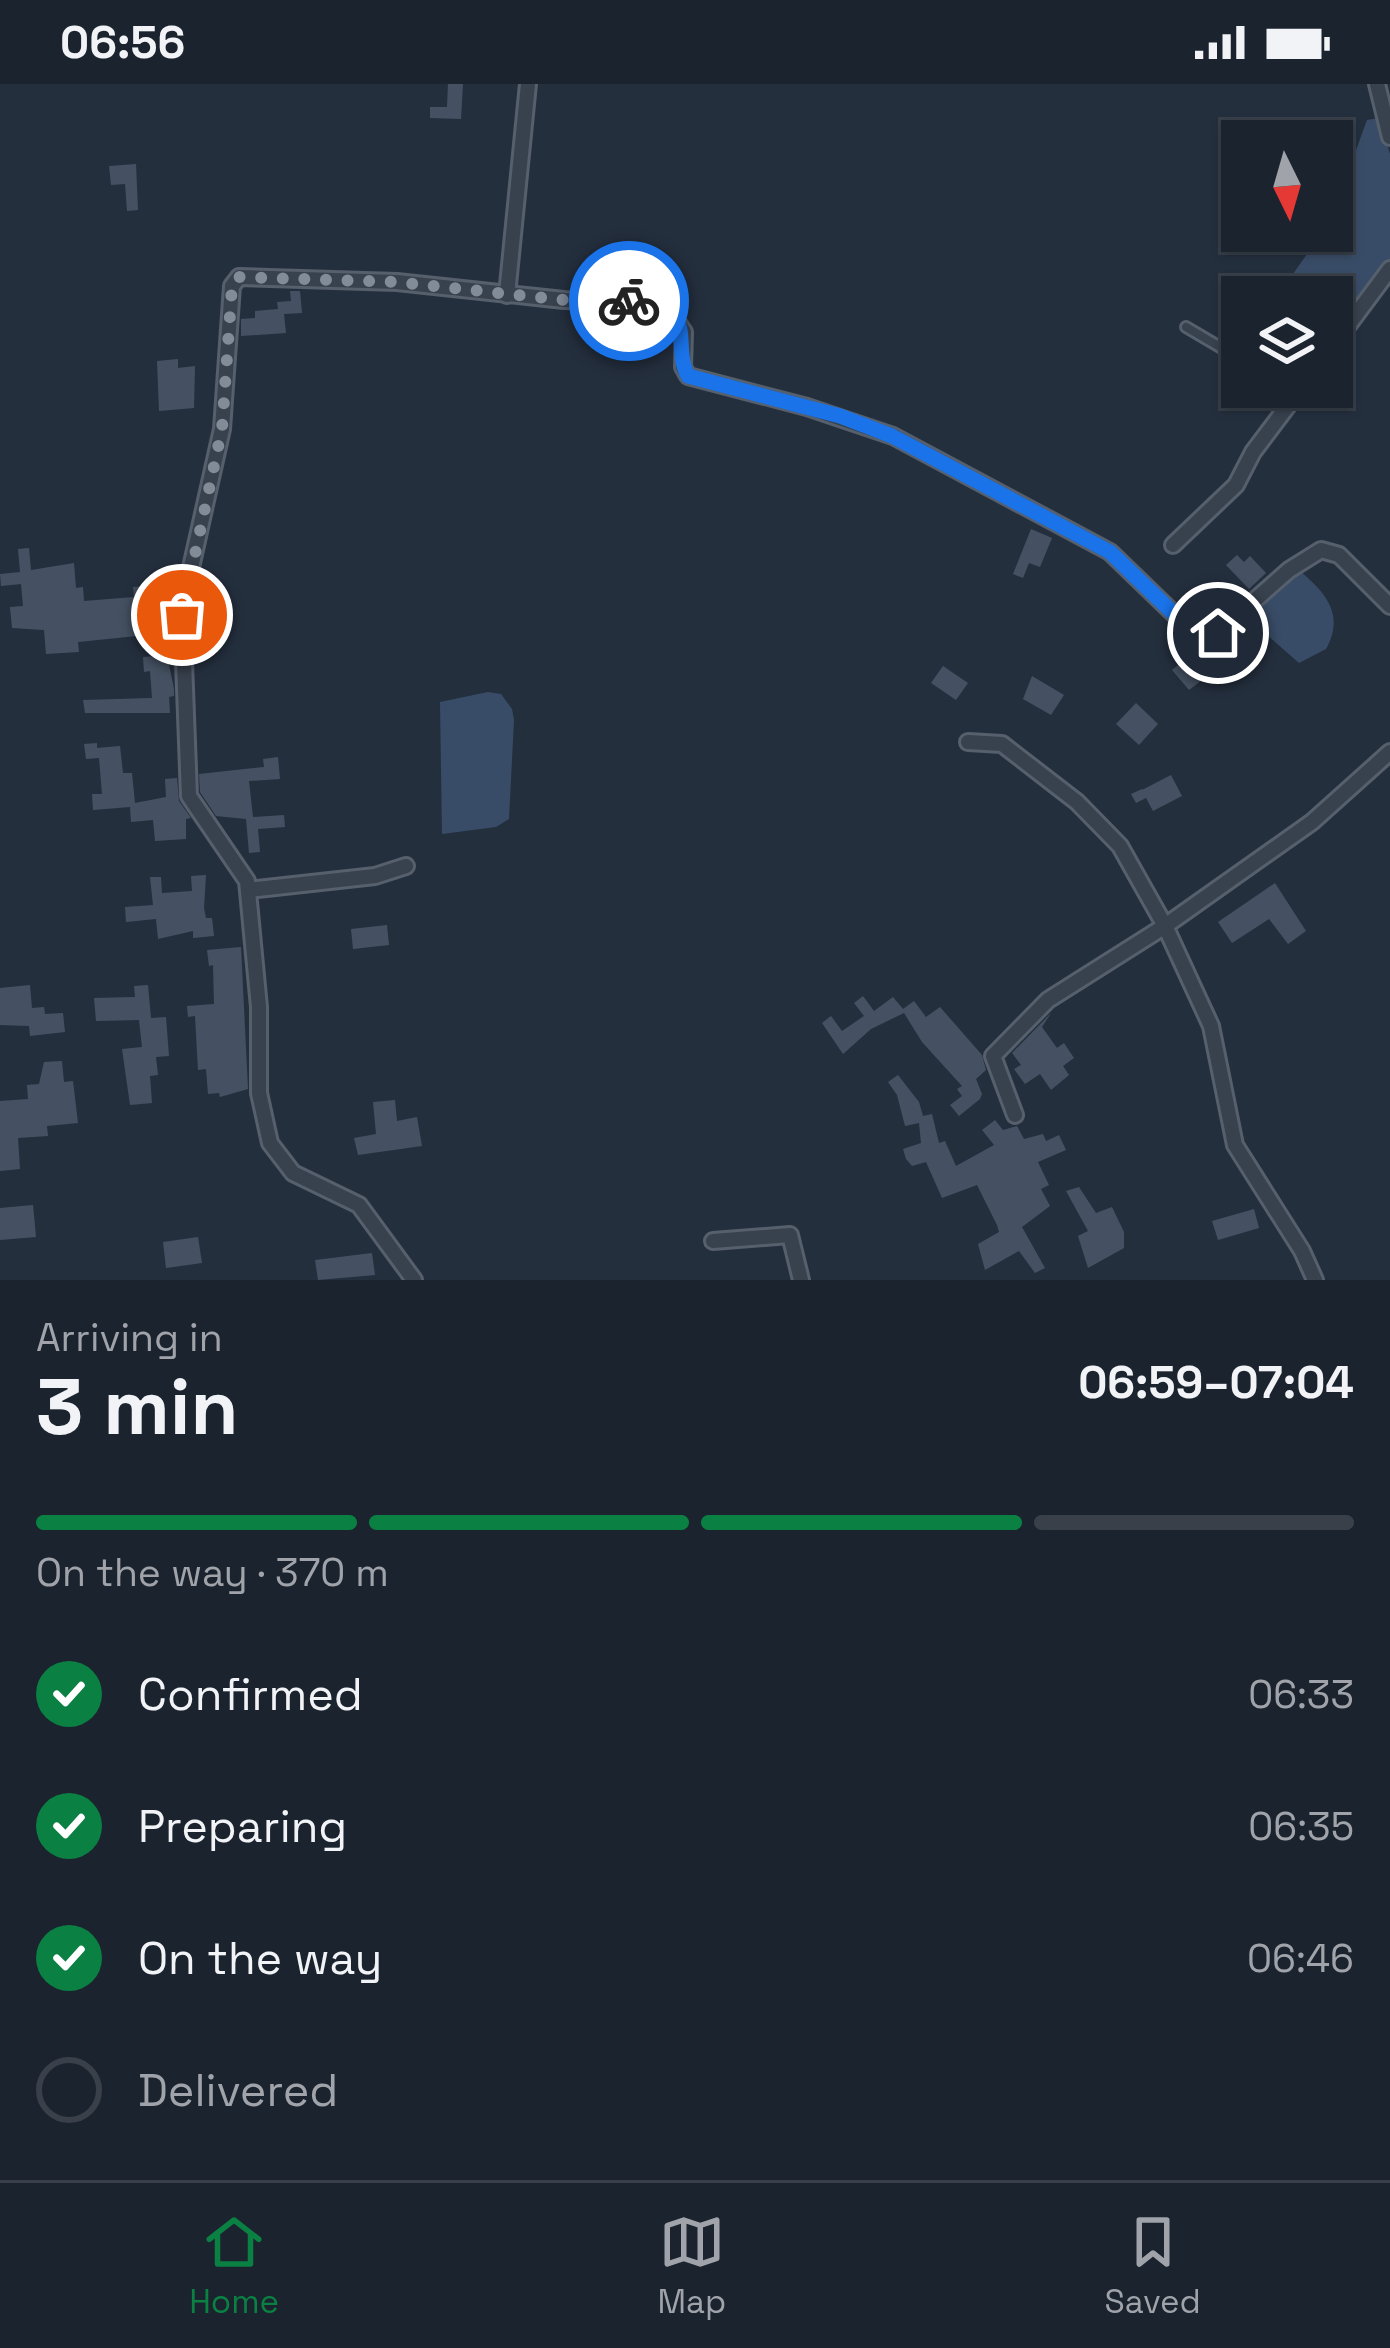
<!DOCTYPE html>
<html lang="en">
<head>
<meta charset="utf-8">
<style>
  body { margin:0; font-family:"Space Grotesk",sans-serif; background:#242b36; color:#f1f3f6; height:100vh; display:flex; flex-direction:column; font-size:45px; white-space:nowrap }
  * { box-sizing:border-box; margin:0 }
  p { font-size:39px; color:#a0a4aa }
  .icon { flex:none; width:66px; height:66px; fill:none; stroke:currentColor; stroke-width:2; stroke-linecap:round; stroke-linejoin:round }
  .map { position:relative; height:1196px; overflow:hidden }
  .drawer { display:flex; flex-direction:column; background:#1b232e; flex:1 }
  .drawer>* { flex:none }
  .needle { width:78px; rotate:175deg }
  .buttons { position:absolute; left:1221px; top:36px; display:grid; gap:24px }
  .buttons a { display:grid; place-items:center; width:132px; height:132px; border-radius:0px; background:#1b232e; box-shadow:0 3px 9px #0004,0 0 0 3px #39404a; font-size:60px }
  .pin { position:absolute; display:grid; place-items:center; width:102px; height:102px; color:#fff; margin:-51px; border:6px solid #fff; border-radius:50%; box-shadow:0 3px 12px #0007 }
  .courier { position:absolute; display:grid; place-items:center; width:120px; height:120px; margin:-60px; border:9px solid #1a73e8; border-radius:50%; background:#fff; color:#222; box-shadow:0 3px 15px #0007 }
  .summary em { font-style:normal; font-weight:600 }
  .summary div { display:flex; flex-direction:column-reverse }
  .summary { display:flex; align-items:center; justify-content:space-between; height:204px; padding:0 36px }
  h1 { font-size:78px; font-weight:600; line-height:90px }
  .bar { display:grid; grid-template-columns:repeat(4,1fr); gap:18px 12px; align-content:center; height:144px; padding:0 36px }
  .bar i { height:15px; border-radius:9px; background:#39404a }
  .bar .current { background:#0b8043 }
  .bar p { grid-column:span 4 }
  ol { padding:0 36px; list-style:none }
  li { display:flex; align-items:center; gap:36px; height:132px }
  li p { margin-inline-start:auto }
  li .icon { padding:12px; border-radius:50%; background:#0b8043; color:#fff; stroke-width:4 }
  li:last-child { color:#a0a4aa }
  li i { width:66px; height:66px; border:6px solid #39404a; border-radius:50% }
  .status { display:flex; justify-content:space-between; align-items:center; height:84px; padding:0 60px; background:#1b232e; direction:ltr }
  .status svg { height:33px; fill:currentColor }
  .menu { display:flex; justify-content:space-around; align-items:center; height:168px; border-top:3px solid #39404a; background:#1b232e; font-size:33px; color:#a0a4aa }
  .menu a { display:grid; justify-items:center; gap:6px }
  .menu .current { color:#0b8043 }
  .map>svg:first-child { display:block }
  .water { fill:#394c67 }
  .building { fill:#455162 }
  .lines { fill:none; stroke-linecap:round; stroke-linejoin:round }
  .service-casing { stroke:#565f6c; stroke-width:14 }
  .minor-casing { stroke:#565f6c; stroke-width:20 }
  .service { stroke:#38414e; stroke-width:8 }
  .minor { stroke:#38414e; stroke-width:14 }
  .done { stroke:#828b98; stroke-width:12; stroke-dasharray:0 21.6 }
  .route { stroke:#1a73e8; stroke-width:15 }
</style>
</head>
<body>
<div class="status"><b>06:56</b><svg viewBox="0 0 49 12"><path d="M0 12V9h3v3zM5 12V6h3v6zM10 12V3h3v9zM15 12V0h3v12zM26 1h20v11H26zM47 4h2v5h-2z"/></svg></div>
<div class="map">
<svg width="1390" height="1196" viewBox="0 0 1390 1196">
  <rect width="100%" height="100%" fill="#242f3e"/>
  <g class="water">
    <polygon points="1379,34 1390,70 1390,179 1332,258 1332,213 1277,213 1323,147 1332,147 1332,132 1367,36"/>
    <path d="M 1300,487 C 1326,509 1345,531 1326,565 L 1299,579 L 1249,535 L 1251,527 Z"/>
    <polygon points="488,608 501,610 512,625 514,636 509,735 496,743 442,750 440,618"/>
  </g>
  <g class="building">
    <polygon points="448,0 463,0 461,35 430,34 430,23 447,23"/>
    <polygon points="136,80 138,126 127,127 125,100 111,101 109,82"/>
    <polygon points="290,207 300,207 302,229 284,230 286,249 241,252 241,235 255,234 255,227 278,225 277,218 291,217"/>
    <polygon points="178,275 178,284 195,282 194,324 159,327 157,277"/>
    <polygon points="1031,445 1052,454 1040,483 1029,479 1023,494 1013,490"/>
    <polygon points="29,464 31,486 74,479 76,504 83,503 84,517 134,513 133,503 150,502 153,535 136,537 137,552 78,558 79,568 46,570 44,546 12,544 10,523 23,522 21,500 1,502 0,490 20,488 18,465"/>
    <polygon points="1237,471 1244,478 1250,472 1266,489 1249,505 1226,481"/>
    <polygon points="215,533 218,568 198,570 196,535"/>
    <polygon points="1193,569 1210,590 1189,606 1172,586"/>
    <polygon points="167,571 174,605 174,612 169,613 170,629 85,629 83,616 152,614 150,587 144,588 143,573"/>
    <polygon points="943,582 968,599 956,616 931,599"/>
    <polygon points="1032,592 1064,611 1051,631 1023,615"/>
    <polygon points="1136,619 1158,640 1139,661 1116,640"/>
    <polygon points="97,659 97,664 120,662 123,689 132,689 135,719 166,713 165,695 177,694 179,717 191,734 186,735 186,755 155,757 153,736 131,738 130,723 93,726 92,710 102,710 99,674 86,675 84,660"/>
    <polygon points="278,673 280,695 249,697 253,733 284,731 285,743 258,745 260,768 249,769 246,735 216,732 200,708 199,690 264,683 263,675"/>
    <polygon points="1171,691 1182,712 1153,727 1146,714 1136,719 1131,710 1142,705 1144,709 1142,706"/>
    <polygon points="206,791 204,824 206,834 212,834 214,852 193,854 193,847 158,855 156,835 126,838 125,823 153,821 150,793 161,793 162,809 192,807 191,792"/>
    <polygon points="1275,799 1306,847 1288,860 1269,835 1232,859 1218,838"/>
    <polygon points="387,841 389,861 353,865 351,845"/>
    <polygon points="241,863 248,1005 220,1013 219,1009 208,1010 206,985 198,986 195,932 188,933 187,922 214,920 213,881 209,882 207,866"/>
    <polygon points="30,901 32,924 44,923 45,930 63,929 65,948 30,952 29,942 0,941 0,904"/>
    <polygon points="148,901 151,934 166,933 169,972 156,973 158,991 150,992 152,1019 130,1021 122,965 142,963 139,936 96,937 94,914 135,913 134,902"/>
    <polygon points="863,912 874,927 893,913 903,925 914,917 926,933 940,923 982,971 986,986 976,995 982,1010 980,1015 959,1032 950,1021 962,1012 957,1005 962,1002 922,958 904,929 871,945 843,970 822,939 831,932 842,947 864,932 854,919"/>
    <polygon points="1051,929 1042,943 1057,964 1064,959 1074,974 1063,982 1069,991 1051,1006 1040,990 1025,1000 1014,985 1021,981 1012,969"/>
    <polygon points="62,977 64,998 73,997 78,1039 47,1042 48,1052 18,1054 20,1085 0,1087 0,1017 28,1015 27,1001 39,1000 44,978"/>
    <polygon points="898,991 919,1018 923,1032 932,1030 939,1059 945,1057 956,1082 994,1061 982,1046 995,1036 1003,1046 1017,1042 1024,1055 1043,1050 1046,1057 1059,1051 1066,1066 1038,1078 1049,1101 1041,1105 1050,1122 1022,1143 1045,1184 1035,1189 1019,1167 985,1186 978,1160 999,1148 997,1141 977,1101 942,1114 926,1078 912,1082 906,1075 903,1065 921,1059 919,1039 905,1042 897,1011 888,998"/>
    <polygon points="395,1016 397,1037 417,1033 422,1062 358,1071 354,1054 376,1050 373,1018"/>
    <polygon points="1079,1103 1096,1129 1112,1123 1124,1148 1124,1164 1088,1184 1078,1152 1088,1147 1066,1107"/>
    <polygon points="33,1121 36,1153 0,1156 0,1124"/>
    <polygon points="1254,1125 1259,1144 1218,1156 1212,1137"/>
    <polygon points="198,1153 202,1179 166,1184 163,1158"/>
    <polygon points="372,1169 375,1191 318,1196 315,1176"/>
  </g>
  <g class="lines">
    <defs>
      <polyline id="service" points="1186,243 1242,276"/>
      <g id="minor">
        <polyline points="1377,0 1390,53"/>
        <polyline points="507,211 528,0"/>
        <polyline points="1332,263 1390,185"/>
        <polyline points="1173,461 1236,401 1253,368 1302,303"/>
        <polyline points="968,658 1002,660 1077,718 1120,762 1165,842 1211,942 1235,1061 1302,1167 1315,1196"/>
        <polyline points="248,806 375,792 406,782"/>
        <polyline points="1015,1031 993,972 1048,916 1165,842 1312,738 1390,668"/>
        <polyline points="713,1157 790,1151 801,1196"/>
        <polyline points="414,1196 359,1121 293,1089 270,1059 259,1009 259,923 247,797 189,712 182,524 222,345 232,202 239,193 397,198 564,216 652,219 676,236 684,248 683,283 688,292 807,323 893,352 1110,468 1200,555 1212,554 1289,486 1321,466 1339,471 1390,522"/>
      </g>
    </defs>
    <use href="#service" class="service-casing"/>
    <use href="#minor" class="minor-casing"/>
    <use href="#service" class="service"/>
    <use href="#minor" class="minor"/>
  </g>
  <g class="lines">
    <polyline class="done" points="182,531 222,345 232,202 239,193 397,198 564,216 629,217"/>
    <path class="route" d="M 629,217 C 703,220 670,259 688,292 L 840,332 L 892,352 L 1110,468 L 1200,555 L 1218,549"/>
  </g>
</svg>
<div class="buttons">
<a><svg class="needle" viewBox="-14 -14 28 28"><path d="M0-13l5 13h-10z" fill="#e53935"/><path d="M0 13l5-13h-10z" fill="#a0a4aa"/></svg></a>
<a><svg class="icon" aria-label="layers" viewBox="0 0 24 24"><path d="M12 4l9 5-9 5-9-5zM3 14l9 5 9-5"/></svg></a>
</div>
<div class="pin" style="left:182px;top:531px;background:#ea580c"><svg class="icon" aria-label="bag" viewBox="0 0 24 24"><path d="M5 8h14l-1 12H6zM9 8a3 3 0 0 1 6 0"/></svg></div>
<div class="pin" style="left:1218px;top:549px;background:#1f2937"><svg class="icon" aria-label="home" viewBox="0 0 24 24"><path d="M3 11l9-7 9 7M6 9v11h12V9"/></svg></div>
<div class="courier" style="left:629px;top:217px"><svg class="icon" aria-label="bike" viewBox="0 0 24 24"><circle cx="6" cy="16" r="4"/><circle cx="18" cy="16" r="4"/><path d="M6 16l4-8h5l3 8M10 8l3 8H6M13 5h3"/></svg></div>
</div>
<section class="drawer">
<div class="summary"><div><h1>3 min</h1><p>Arriving in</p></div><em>06:59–07:04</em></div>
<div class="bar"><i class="current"></i><i class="current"></i><i class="current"></i><i></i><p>On the way · 370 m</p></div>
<ol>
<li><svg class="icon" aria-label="check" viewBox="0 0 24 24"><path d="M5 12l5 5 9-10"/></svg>Confirmed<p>06:33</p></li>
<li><svg class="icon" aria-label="check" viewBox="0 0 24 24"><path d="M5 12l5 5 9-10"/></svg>Preparing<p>06:35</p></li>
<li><svg class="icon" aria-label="check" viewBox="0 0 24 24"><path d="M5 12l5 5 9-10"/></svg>On the way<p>06:46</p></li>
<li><i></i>Delivered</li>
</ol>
</section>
<nav class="menu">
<a class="current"><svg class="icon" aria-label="home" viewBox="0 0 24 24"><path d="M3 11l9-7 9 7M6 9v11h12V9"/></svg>Home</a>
<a><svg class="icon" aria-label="map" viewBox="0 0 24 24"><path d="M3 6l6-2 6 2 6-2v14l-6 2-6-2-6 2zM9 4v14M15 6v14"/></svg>Map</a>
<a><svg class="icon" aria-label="saved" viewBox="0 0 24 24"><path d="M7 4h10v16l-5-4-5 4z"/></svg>Saved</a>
</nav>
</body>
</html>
